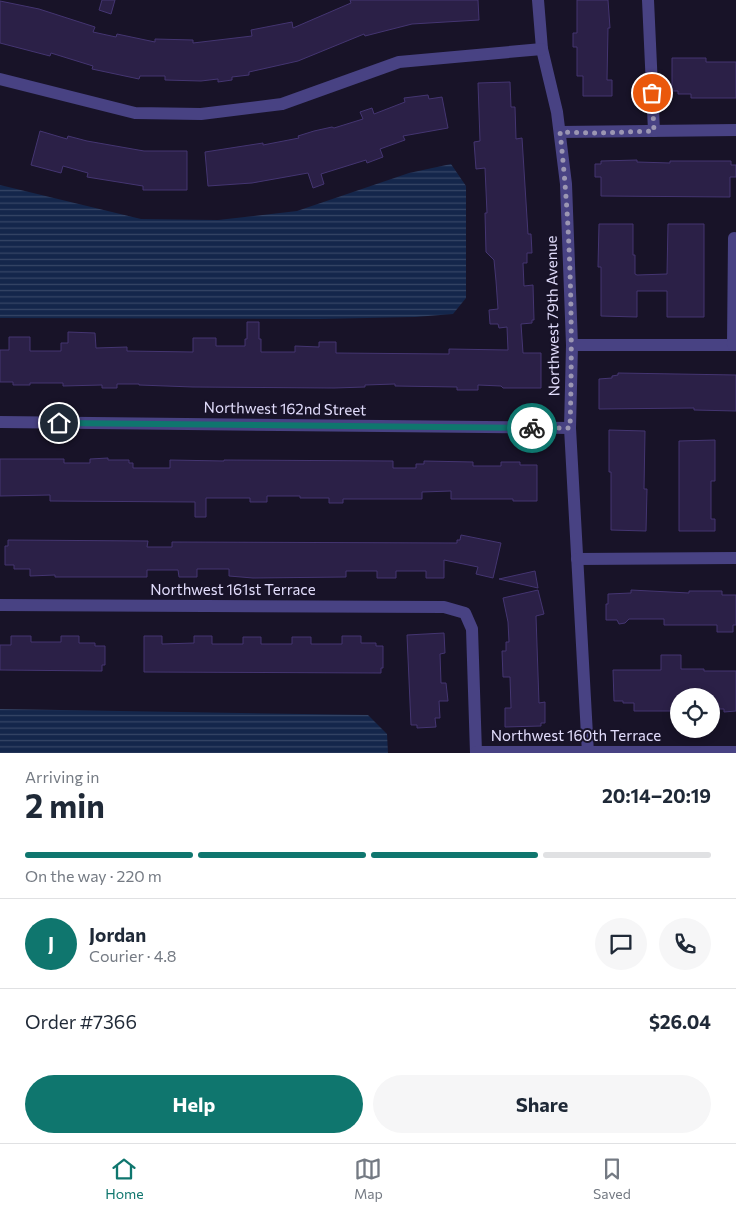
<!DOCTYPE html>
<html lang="en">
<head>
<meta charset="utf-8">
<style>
  body { margin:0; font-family:Commissioner,sans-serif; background:#f6f6f7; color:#1f2937; height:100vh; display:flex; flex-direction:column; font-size:19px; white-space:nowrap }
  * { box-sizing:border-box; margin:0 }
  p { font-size:16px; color:#747a83 }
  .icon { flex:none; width:28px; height:28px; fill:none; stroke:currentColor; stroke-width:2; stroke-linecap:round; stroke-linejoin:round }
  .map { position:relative; height:753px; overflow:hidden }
  .sheet { display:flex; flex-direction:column; background:#fff; flex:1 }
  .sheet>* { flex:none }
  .tools { position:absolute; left:670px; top:688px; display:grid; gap:10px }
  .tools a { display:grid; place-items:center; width:50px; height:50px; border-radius:50%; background:#fff; box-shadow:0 2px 8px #0003; font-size:25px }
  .pin { position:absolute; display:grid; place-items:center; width:42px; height:42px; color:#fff; margin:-21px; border:2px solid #fff; border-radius:50%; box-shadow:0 1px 5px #0007 }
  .courier { position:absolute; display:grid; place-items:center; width:50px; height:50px; margin:-25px; border:4px solid #0f766e; border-radius:50%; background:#fff; color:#222; box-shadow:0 1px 6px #0007 }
  .summary em { font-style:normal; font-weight:700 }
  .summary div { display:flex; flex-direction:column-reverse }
  .summary { display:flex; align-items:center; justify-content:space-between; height:85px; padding:0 25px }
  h1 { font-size:32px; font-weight:700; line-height:38px }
  .bar { display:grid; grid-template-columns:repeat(4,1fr); gap:8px 5px; align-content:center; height:60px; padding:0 25px }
  .bar i { height:6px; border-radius:4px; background:#e0e1e3 }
  .bar .selected { background:#0f766e }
  .bar p { grid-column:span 4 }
  .line { display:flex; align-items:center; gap:12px; padding:0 25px; border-top:1px solid #e0e1e3 }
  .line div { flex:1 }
  .round { display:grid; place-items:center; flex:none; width:52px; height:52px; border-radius:26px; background:#f6f6f7 }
  .cta { display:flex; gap:10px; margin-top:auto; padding:10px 25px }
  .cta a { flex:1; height:58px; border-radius:30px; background:#0f766e; color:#fff; font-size:20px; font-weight:700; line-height:58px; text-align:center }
  .cta a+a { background:#f6f6f7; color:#1f2937 }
  .dock { display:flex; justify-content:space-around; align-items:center; height:70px; border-top:1px solid #e0e1e3; background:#fff; font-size:14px; color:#747a83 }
  .dock a { display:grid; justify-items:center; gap:2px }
  .dock .selected { color:#0f766e }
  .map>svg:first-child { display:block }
  .water { fill:url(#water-rules) }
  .building { fill:#2b2047; stroke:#443571 }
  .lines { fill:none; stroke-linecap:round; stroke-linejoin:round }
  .minor { stroke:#484283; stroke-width:12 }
  .done { stroke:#9b96b2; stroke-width:5; stroke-dasharray:0 9 }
  .route { stroke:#0f766e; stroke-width:6 }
  .labels { text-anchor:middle; stroke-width:4; stroke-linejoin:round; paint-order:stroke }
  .street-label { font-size:15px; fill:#e2ddfc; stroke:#181328 }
</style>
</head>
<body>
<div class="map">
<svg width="736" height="753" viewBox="0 0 736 753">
  <defs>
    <pattern id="water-rules" width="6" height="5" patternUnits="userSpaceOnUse" patternTransform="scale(1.25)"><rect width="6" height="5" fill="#14264b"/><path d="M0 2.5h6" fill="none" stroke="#364566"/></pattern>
  </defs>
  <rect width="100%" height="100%" fill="#181328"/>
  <g class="water">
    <polygon points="451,164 466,186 466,298 453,314 415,317 319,319 0,318 0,185 141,219 218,220 297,211 409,173"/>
    <polygon points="0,709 368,715 387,734 388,753 0,753"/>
  </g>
  <g class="building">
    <polygon points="102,0 115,0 111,14 99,10"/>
    <polygon points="350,0 478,0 479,20 412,24 365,36 364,34 298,61 249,72 249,75 232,77 232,80 218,82 218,79 201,81 165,80 165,76 140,76 139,79 92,69 93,66 51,53 50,56 0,43 0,1 39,9 95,27 93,32 116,37 117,34 155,42 155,39 193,40 193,43 252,36 251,30 292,22 293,28 351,3"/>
    <polygon points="577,0 608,0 610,28 608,28 607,80 612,80 612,96 583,96 583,76 577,76 577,47 573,47 573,33 577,33"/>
    <polygon points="672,58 706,58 706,62 736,62 736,98 691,98 691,94 678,94 678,91 672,91"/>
    <polygon points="510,82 511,107 515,107 516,139 522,138 528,234 531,234 532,253 527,253 527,263 523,263 524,286 533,285 534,320 532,320 532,323 521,324 523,353 541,353 541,388 503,388 501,386 478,385 478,390 457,390 457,387 395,386 395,384 365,385 365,387 334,388 193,387 139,385 139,384 117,384 117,388 102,388 102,385 63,386 63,383 30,383 30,385 13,385 13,382 0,382 0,350 9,350 9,337 30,337 30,351 61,351 61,343 68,343 68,332 95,333 96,348 127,347 127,351 193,352 193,338 216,338 216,346 245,346 245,339 247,339 247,322 259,322 259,339 261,339 261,352 295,352 295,346 319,347 319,342 336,342 336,353 449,354 449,349 508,350 507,327 499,328 498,324 490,324 489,310 498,309 496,281 494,260 486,252 485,213 487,213 485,168 476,169 474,142 480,141 478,83"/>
    <polygon points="428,95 429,99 442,97 448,128 403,136 405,140 380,149 383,157 367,163 366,160 321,174 324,184 313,188 308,173 252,183 208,186 205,152 263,143 263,145 299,138 298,136 314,131 332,127 334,128 363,119 360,112 372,108 374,114 405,102 404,98"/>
    <polygon points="40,131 67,139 68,136 87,141 144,151 187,151 187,190 143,190 143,186 87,177 88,173 63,166 61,173 31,165"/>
    <polygon points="637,160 637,162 670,163 670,161 731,161 731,165 736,165 736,177 730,177 730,197 601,196 601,177 595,177 595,164 601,164 601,161"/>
    <polygon points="599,224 633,224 633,255 635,255 635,274 637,275 667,274 668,224 704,224 704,317 667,317 667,291 637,291 637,317 601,316 601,267 598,267"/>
    <polygon points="618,373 736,375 736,411 694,410 694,408 599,409 599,379 612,378 612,376 618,375"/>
    <polygon points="609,430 645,431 644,489 647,489 646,531 611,530 611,472 609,472"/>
    <polygon points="715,440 715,481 711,481 711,519 715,519 715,531 679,531 679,441"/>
    <polygon points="108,458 108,460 129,460 129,463 133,463 133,468 170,468 170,460 224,461 224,460 393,461 393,468 416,468 416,464 424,464 424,461 473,462 473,466 501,466 501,462 520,462 520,465 537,465 537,501 513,501 513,499 451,499 451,491 422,492 422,499 343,499 343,503 329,503 329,498 300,498 300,496 267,496 267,502 250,502 250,498 206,498 206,517 195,517 195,502 50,501 50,495 0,496 0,459 64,459 64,463 90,463 90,459"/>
    <polygon points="461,535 501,543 493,578 476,574 478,567 444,560 444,578 426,578 426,571 396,571 396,578 377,578 377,571 346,571 346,577 253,578 229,576 229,569 197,569 197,577 179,577 178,570 147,570 147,577 55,577 55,575 30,576 30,569 14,569 14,565 5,565 5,546 8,546 8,540 148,541 147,547 172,547 172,542 457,543 457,540 460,540"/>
    <polygon points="535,571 538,588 499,579"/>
    <polygon points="538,590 544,614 536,616 539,703 545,702 545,723 541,723 541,726 505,727 505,708 511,708 510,677 503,677 502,651 506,651 506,642 509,642 508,622 503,598"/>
    <polygon points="631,590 689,593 689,591 722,591 722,595 736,595 736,625 733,625 733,632 717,632 717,625 664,625 664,619 629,619 625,623 619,624 617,620 606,620 606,604 608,604 608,594 631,593"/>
    <polygon points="444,633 445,653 440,654 441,683 446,683 448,701 439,701 440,718 435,718 436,727 417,728 417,725 411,725 407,635"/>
    <polygon points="11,636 31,636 31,642 61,642 61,636 79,636 79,643 95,643 95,646 105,646 105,665 102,665 102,671 0,670 0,645 11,645"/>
    <polygon points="144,636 162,636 162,644 194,643 194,636 212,636 212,644 243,644 243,637 261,637 261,644 292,644 292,637 311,637 311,644 342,644 342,636 361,636 361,643 376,643 376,646 383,646 383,668 381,668 381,673 144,672"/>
    <polygon points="661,655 681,655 681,669 704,669 704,671 736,671 736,711 724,712 724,709 711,709 711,696 679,696 679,711 634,711 634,703 623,703 623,701 614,701 613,670 661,670"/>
  </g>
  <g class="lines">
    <g class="minor">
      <polyline points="538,0 542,49 557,112 566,184 572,345 570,428 588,753"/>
      <polyline points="648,0 654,131"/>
      <polyline points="0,79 135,113 201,114 282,104 399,62 542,49"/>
      <polyline points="560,132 736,130"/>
      <polyline points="572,345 736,345"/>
      <polyline points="733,345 734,238"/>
      <polyline points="0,422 570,428"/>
      <polyline points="577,559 736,558"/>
      <polyline points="0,605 444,607 465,613 472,629 476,753"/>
      <polyline points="476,752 736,752"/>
    </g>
  </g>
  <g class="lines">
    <path class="done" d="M 532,428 L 570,428 C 573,329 571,230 560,132 L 597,133 L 654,131 L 652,93"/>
    <polyline class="route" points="59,423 532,428"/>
  </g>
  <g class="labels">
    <g class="street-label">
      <text transform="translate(553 316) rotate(-91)" y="5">Northwest 79th Avenue</text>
      <text transform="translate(285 409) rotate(1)" y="5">Northwest 162nd Street</text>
      <text x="233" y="595">Northwest 161st Terrace</text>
      <text x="576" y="741">Northwest 160th Terrace</text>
    </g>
  </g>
</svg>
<div class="tools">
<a><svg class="icon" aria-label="locate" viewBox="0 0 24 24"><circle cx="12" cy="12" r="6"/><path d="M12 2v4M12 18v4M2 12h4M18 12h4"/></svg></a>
</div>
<div class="pin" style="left:652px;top:93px;background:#ea580c"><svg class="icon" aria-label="bag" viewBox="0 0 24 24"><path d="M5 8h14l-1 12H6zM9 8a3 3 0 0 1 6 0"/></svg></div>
<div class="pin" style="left:59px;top:423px;background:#1f2937"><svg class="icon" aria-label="home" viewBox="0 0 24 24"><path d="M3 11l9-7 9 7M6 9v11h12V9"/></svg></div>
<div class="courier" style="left:532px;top:428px"><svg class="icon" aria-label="bike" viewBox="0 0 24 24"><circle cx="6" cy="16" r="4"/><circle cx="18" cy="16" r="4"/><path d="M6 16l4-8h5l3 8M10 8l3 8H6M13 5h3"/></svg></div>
</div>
<section class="sheet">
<div class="summary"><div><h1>2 min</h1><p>Arriving in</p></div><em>20:14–20:19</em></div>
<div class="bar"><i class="selected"></i><i class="selected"></i><i class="selected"></i><i></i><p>On the way · 220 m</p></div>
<div class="line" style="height:90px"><b class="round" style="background:#0f766e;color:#fff">J</b><div><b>Jordan</b><p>Courier · 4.8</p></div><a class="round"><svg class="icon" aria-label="chat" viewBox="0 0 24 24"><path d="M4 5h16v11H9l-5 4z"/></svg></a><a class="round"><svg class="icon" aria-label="phone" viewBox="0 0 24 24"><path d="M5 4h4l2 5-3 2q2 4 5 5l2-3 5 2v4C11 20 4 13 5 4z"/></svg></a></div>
<div class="line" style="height:65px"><div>Order #7366</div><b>$26.04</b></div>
<div class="cta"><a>Help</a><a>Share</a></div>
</section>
<nav class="dock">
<a class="selected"><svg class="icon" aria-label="home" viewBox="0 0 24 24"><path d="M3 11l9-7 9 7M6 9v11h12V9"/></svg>Home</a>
<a><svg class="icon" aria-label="map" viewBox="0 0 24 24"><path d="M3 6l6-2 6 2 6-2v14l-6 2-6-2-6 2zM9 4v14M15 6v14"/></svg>Map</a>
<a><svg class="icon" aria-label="saved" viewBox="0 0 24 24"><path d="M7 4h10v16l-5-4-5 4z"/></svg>Saved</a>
</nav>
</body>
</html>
